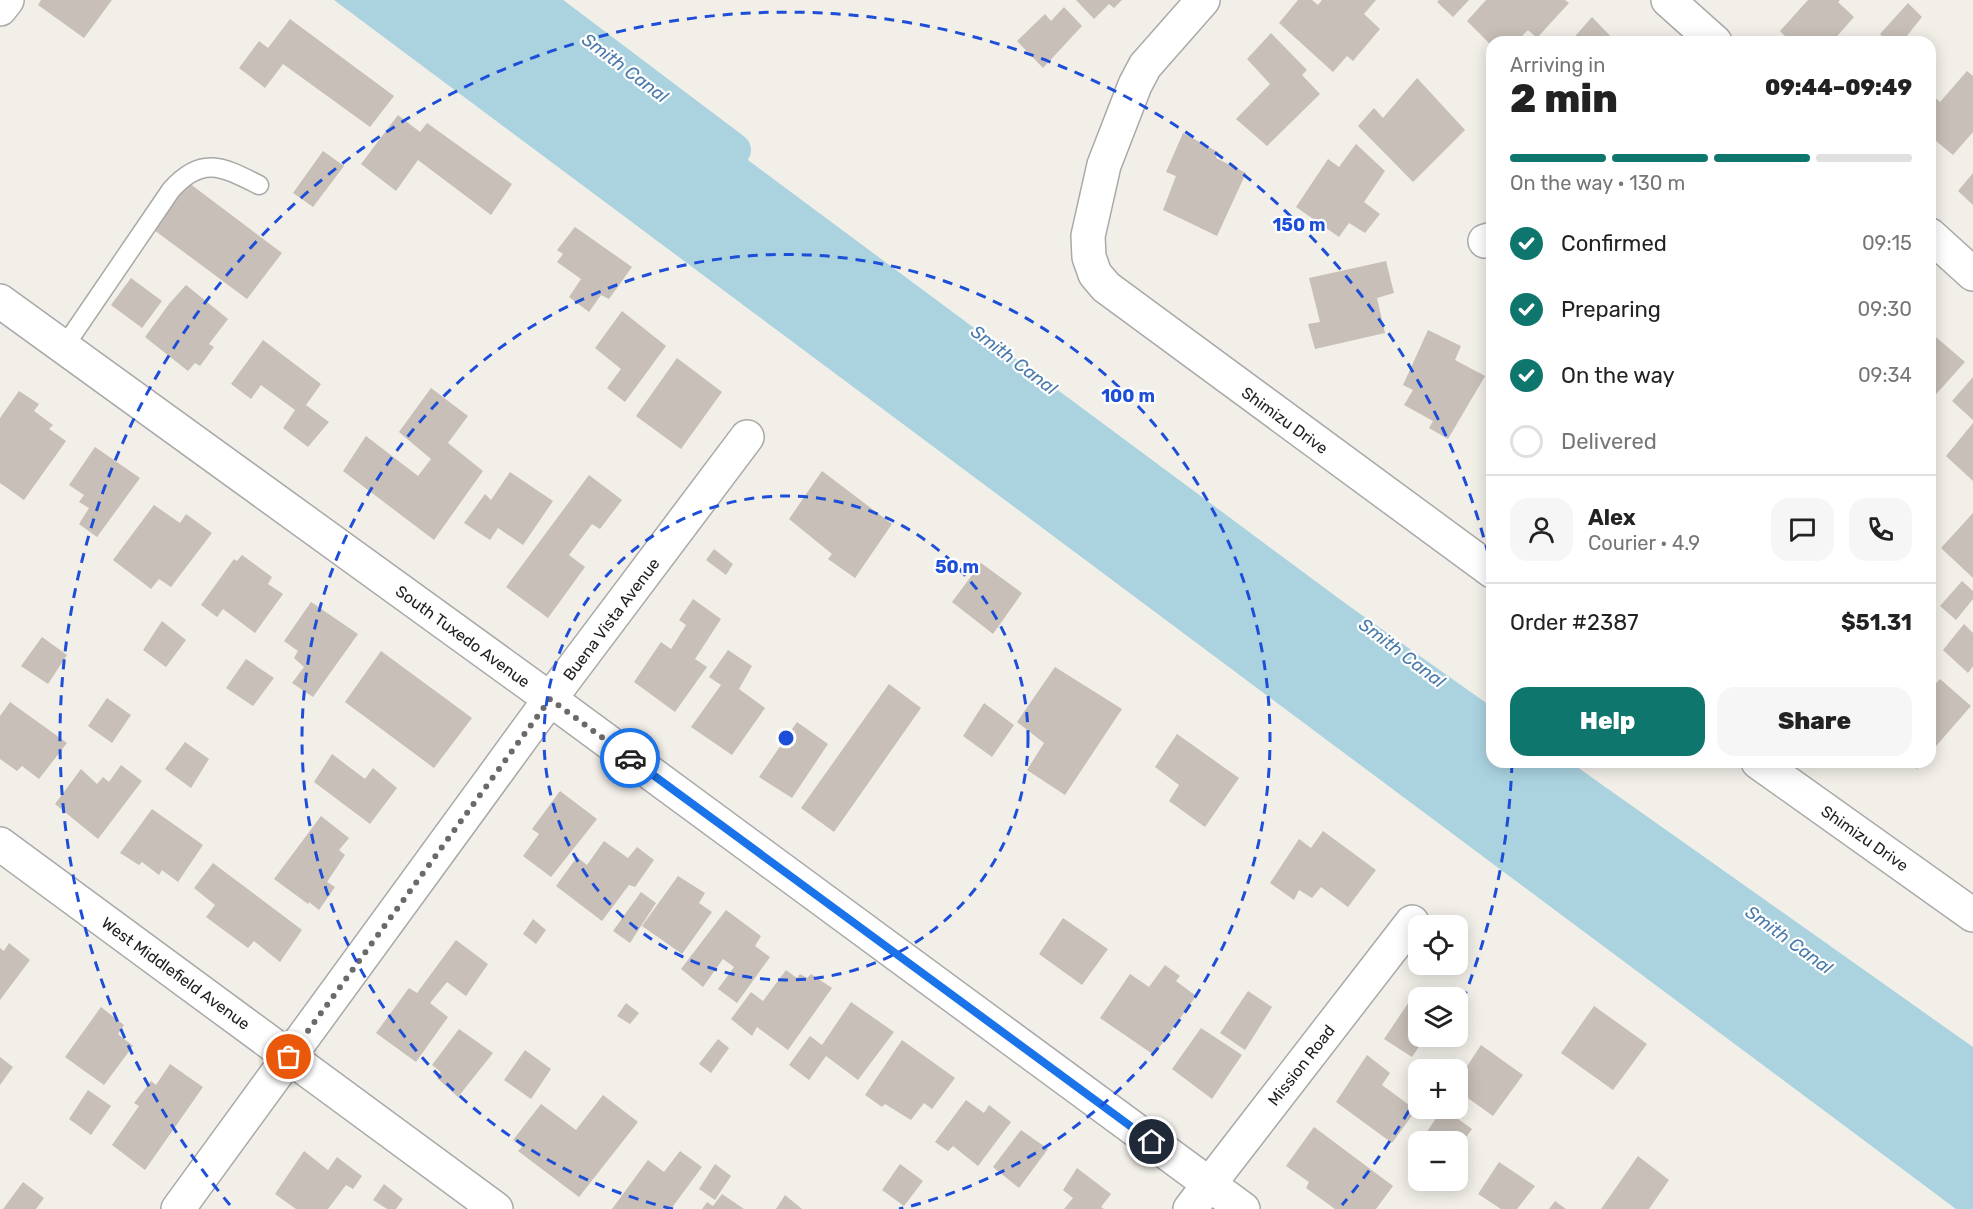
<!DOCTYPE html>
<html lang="en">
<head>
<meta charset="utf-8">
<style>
  body { margin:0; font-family:Rubik,sans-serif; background:#f6f6f6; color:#222; height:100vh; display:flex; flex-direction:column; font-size:22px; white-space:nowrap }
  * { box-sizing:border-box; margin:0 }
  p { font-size:20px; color:#767676 }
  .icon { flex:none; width:33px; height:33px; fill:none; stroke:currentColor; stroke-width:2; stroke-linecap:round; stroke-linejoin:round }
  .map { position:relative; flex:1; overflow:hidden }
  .side { position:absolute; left:1486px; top:36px; width:450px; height:732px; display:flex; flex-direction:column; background:#fff; border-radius:18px; box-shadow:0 3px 15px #0003 }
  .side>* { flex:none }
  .buttons { position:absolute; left:1408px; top:915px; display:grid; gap:12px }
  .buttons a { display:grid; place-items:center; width:60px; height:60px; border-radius:12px; background:#fff; box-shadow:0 3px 15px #0003; font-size:30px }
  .pin { position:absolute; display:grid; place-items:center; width:51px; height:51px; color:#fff; margin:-26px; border:3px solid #fff; border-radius:50%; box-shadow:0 2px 6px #0007 }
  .courier { position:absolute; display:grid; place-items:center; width:60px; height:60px; margin:-30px; border:4px solid #1a73e8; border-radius:50%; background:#fff; color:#222; box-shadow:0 2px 8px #0007 }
  .summary em { font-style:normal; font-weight:800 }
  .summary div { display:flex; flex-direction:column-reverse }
  .summary { display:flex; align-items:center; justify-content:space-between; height:102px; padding:0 24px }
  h1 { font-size:39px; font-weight:800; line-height:45px }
  .bar { display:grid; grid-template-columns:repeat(4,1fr); gap:9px 6px; align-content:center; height:72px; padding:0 24px }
  .bar i { height:8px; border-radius:4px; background:#e0e0e0 }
  .bar .current { background:#0f766e }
  .bar p { grid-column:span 4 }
  .line { display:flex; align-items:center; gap:15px; padding:0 24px; border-top:2px solid #e0e0e0 }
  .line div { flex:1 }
  .round { display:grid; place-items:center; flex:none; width:63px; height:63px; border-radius:18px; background:#f6f6f6 }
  ol { padding:0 24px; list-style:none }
  li { display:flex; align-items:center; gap:18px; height:66px }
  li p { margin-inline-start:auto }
  li .icon { padding:6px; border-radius:50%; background:#0f766e; color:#fff; stroke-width:4 }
  li:last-child { color:#767676 }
  li i { width:33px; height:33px; border:3px solid #e0e0e0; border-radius:50% }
  .primary-button { display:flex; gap:12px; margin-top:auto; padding:12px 24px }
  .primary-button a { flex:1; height:69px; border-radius:18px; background:#0f766e; color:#fff; font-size:24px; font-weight:800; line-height:69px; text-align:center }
  .primary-button a+a { background:#f6f6f6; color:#222 }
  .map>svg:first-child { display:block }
  .water { fill:#aad3df }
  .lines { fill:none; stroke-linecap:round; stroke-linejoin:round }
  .canal { stroke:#aad3df; stroke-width:34 }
  .building { fill:#c7bfb8 }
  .service-casing { stroke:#a9a9a9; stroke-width:21 }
  .minor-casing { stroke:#a9a9a9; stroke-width:36 }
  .service { stroke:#fff; stroke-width:18 }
  .minor { stroke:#fff; stroke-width:33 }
  .done { stroke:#6b6a68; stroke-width:6; stroke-dasharray:0 10.8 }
  .route { stroke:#1a73e8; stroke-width:8 }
  .ring { fill:none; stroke:#1d4ed8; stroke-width:3; stroke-dasharray:10 8 }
  .labels { text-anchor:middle; stroke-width:4.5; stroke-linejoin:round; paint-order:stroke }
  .street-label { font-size:16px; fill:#222; stroke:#fff }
  .water-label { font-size:18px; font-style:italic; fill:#4a7aab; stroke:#fff }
  .centre { fill:#1d4ed8; stroke:#fff; stroke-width:3 }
  .ring-label { font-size:18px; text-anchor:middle; font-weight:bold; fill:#1d4ed8; stroke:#fff; stroke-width:4.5; stroke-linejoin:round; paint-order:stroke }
</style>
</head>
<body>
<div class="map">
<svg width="1973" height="1209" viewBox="0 0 1973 1209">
  <rect width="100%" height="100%" fill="#f2efe9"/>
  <polygon class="water" points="334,0 532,0 1349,606 1492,707 1492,762 1570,762 1973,1047 1973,1209 1956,1209"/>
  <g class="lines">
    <polyline class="canal" points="535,0 734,150"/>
  </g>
  <g class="building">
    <polygon points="41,0 112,0 84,38 38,5"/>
    <polygon points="1076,0 1122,0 1114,8 1109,4 1094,19"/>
    <polygon points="1298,0 1312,0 1318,5 1322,0 1376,0 1364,14 1380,29 1353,61 1347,56 1333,72 1279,23"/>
    <polygon points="1439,0 1469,0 1453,17 1437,2"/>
    <polygon points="1486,0 1565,0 1569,3 1537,38 1528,30 1516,42 1492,42 1492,46 1467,21"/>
    <polygon points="1808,0 1840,0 1838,2 1854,17 1832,42 1791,42 1780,31"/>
    <polygon points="1908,3 1922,17 1902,42 1889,42 1880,34"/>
    <polygon points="1064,7 1082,26 1043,68 1017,41 1045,14 1051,21"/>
    <polygon points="1592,17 1616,42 1570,42"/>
    <polygon points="290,19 394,96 370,127 283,64 265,88 239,68 259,41 268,48"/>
    <polygon points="1271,33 1307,70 1302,75 1320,94 1267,146 1236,119 1270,84 1247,59"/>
    <polygon points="1967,71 1973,76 1973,132 1953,155 1930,136 1930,93 1940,102"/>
    <polygon points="1417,78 1465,130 1413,182 1358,126 1374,108 1383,118"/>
    <polygon points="398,115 420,132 427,123 512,184 491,215 418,160 396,191 361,164"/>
    <polygon points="1183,133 1218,152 1216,158 1246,173 1217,236 1163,210 1176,176 1166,172"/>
    <polygon points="1356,144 1385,171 1364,202 1380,214 1365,233 1349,223 1339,237 1296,207 1328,159 1339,167"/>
    <polygon points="323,151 344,166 313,207 293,193"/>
    <polygon points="1973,173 1973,205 1958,191"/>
    <polygon points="185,180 282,253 247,299 150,227"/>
    <polygon points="575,227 632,267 609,299 601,295 589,312 569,297 581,279 557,262 563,254 557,250"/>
    <polygon points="1386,261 1394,293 1377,298 1385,333 1315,349 1308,324 1320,322 1309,278"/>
    <polygon points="131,278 162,301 142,328 111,305"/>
    <polygon points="186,285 228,319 209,344 214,347 200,366 195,363 188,371 145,337 169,304"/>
    <polygon points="622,311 666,346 625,402 607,388 621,369 595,348"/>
    <polygon points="1428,330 1461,346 1455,360 1485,376 1448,439 1429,428 1433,421 1404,405 1413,390 1403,385"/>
    <polygon points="1930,332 1965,362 1930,401"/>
    <polygon points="263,340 321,384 306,405 329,422 308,447 283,428 295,410 261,385 251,399 231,384"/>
    <polygon points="677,358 722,392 681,449 636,416"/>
    <polygon points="1973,377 1973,420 1952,401"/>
    <polygon points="431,388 468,416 448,443 483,471 434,540 343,471 366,436 418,476 431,459 399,432"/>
    <polygon points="19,391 39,404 34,411 53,425 49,429 66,441 24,500 0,483 0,418"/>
    <polygon points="1973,423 1973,481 1946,456"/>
    <polygon points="95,447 140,478 97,537 79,524 89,508 79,502 84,495 69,485"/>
    <polygon points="822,471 892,524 855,578 828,559 832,554 789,519"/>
    <polygon points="510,472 553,501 523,545 498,528 490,540 464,523 485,494 491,500"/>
    <polygon points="589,475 622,500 600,529 592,524 569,555 585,567 548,618 506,587"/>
    <polygon points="154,505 180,523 186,514 212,533 171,587 159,579 151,589 113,560"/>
    <polygon points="1973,513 1973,578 1941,548"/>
    <polygon points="714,549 733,564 726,575 706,560"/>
    <polygon points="242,555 272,577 268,584 283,594 255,633 223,609 217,617 201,605 234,559 237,561"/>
    <polygon points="981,563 1022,593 993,634 952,602"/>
    <polygon points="1962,581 1973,591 1973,599 1956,620 1940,606"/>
    <polygon points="693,599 721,619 695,659 707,667 675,712 634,682 661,642 671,649 686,625 679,620"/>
    <polygon points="311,602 358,634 313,697 292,683 304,667 294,658 298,651 284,641"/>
    <polygon points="162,621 186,640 166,667 143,650"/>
    <polygon points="1964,624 1973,633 1973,666 1968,673 1943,650"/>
    <polygon points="42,637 67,655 48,684 21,666"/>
    <polygon points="728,650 752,666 739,689 765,708 732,755 691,727 721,685 709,677"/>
    <polygon points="381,651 472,718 434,768 345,702"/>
    <polygon points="246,659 274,678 253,706 226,688"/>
    <polygon points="1055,667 1122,709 1065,795 1027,770 1044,743 1017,722"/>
    <polygon points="1940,679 1971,706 1930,753 1930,690"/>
    <polygon points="889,684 921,708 834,832 801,808"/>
    <polygon points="107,698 131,715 112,743 88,726"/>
    <polygon points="10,702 67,743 39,779 22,766 17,771 0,759 0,716"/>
    <polygon points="984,703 1014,725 992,757 963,736"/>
    <polygon points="797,722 828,744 792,798 759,777"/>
    <polygon points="1177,734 1239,778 1205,827 1169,801 1179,785 1155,767"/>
    <polygon points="185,742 209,759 191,788 165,769"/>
    <polygon points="332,754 365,779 373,768 397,788 370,824 314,782"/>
    <polygon points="1908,762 1923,762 1917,769"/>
    <polygon points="121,765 142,781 98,839 55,804 81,769 97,784 103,777 109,782"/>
    <polygon points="560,791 597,819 551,877 523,856 539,834 532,829"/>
    <polygon points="152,809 203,845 178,882 162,870 159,875 142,862 139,865 120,853"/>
    <polygon points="321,816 349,838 339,850 345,855 327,882 335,887 319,910 309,902 308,904 274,879"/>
    <polygon points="1323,831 1376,870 1348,907 1321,887 1312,898 1299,890 1294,900 1270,883 1299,839 1311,848"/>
    <polygon points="604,841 628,858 637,847 654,860 635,887 629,885 602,921 556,886 577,857 587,865"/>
    <polygon points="213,863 302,930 280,962 254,941 248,948 206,917 215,905 194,888"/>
    <polygon points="678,876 705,893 699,903 712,912 682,954 642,926"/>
    <polygon points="641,892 656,903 630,943 613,931"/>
    <polygon points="726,910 761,936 755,946 770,957 737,1003 718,989 734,967 723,959 703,987 681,969"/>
    <polygon points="1063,918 1108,949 1082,985 1039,954"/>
    <polygon points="533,919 546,930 536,944 523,934"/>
    <polygon points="456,940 488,964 466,996 447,982 430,1003 448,1017 416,1062 376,1033 409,988 417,993"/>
    <polygon points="9,943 30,960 0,1000 0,948 4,951"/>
    <polygon points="1165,965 1180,976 1176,981 1196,996 1154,1055 1100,1018 1130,974 1149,987"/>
    <polygon points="786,970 797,978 800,974 807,978 811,974 832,988 788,1050 757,1027 752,1036 731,1019 751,992 763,1001"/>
    <polygon points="1248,991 1272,1007 1245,1050 1220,1033"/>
    <polygon points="1415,993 1419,996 1419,1036 1426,1036 1412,1057 1384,1039"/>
    <polygon points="851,1002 894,1032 858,1080 826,1056 809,1080 789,1065 810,1036 822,1045"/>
    <polygon points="626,1003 639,1013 630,1024 617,1016"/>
    <polygon points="1594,1006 1647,1044 1613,1090 1561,1053"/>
    <polygon points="101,1007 124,1025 118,1034 133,1046 104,1085 65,1057"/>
    <polygon points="1201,1028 1242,1055 1212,1099 1172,1069"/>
    <polygon points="459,1029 493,1053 458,1097 437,1078 441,1072 432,1065"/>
    <polygon points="718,1039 729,1048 711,1073 699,1064"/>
    <polygon points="902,1040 955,1078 932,1109 924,1103 911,1120 885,1104 882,1107 865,1095"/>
    <polygon points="1481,1045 1523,1075 1493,1116 1458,1091 1458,1080"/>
    <polygon points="525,1050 551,1069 531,1099 504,1080"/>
    <polygon points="1367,1055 1390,1073 1382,1085 1416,1110 1392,1143 1336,1102"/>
    <polygon points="0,1057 13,1067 0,1085"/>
    <polygon points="170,1064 203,1087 145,1170 112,1145 139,1106 134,1103 151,1081 156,1085"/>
    <polygon points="88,1090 111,1106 91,1135 69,1119"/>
    <polygon points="603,1095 638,1122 579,1197 518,1151 522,1147 513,1140 541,1104 576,1130"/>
    <polygon points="966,1100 984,1113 989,1105 1011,1122 978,1166 953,1146 948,1151 935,1142"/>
    <polygon points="1443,1108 1472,1129 1458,1148 1458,1142 1420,1142"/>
    <polygon points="1314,1127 1393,1186 1376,1209 1335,1209 1306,1188 1309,1182 1286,1166"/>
    <polygon points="1021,1130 1048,1149 1019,1188 993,1167"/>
    <polygon points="304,1151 328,1170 337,1157 362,1176 353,1189 346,1185 328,1209 296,1209 275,1194"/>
    <polygon points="680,1151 702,1167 671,1209 612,1209 648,1160 664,1172"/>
    <polygon points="1638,1156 1669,1180 1649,1209 1601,1209"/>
    <polygon points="1499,1162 1535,1186 1517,1209 1501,1209 1478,1194"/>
    <polygon points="715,1164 731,1176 715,1200 699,1189"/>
    <polygon points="900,1164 923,1181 904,1206 882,1190"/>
    <polygon points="1077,1168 1111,1194 1101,1207 1104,1209 1064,1209 1073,1198 1063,1190"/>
    <polygon points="23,1182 44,1198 36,1209 3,1209"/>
    <polygon points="384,1184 403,1199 396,1209 387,1209 373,1200"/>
    <polygon points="722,1194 744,1209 702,1209 707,1202 713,1206"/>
    <polygon points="785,1195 802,1209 776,1209"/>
    <polygon points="1555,1201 1566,1209 1549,1209"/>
  </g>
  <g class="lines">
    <defs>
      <path id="service" d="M 64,347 L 171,190 C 202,155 223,167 259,185"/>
      <g id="minor">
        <polyline points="1203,0 1145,66 1135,85 1104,165 1088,236 1089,257 1095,274 1106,287 1492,571"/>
        <polyline points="1668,0 1715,42"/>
        <polyline points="0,9 7,0"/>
        <polyline points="1930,235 1973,274"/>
        <polyline points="1485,241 1492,239"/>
        <polyline points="0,301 550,699 1243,1209"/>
        <polyline points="1758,762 1973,915"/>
        <polyline points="0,844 496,1209"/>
        <polyline points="178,1209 550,699 747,437"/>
        <polyline points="1190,1209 1412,922"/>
      </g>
    </defs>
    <use href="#service" class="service-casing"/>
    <use href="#minor" class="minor-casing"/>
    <use href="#service" class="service"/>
    <use href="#minor" class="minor"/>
  </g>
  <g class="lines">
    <polyline class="done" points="289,1057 550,699 630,758"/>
    <polyline class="route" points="630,758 1152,1142"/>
  </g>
  <g class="ring">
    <circle cx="786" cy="738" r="242"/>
    <path d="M673 1209A484 484 0 1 1 899 1209"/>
    <path d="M1512 763A726 726 0 0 1 1459 1010M1418 1095A726 726 0 0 1 1342 1205M230 1205A726 726 0 1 1 1492 569"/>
  </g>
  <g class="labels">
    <g class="street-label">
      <text transform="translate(1285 420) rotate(36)" y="6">Shimizu Drive</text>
      <text transform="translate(611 619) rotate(-53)" y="6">Buena Vista Avenue</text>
      <text transform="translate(463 636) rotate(36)" y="6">South Tuxedo Avenue</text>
      <text transform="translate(1865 838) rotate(35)" y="6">Shimizu Drive</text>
      <text transform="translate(176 973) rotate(36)" y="6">West Middlefield Avenue</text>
      <text transform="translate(1301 1065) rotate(-52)" y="6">Mission Road</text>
    </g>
    <g class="water-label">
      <text transform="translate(625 68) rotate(37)" y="6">Smith Canal</text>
      <text transform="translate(1014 360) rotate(37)" y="6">Smith Canal</text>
      <text transform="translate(1402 653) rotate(37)" y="6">Smith Canal</text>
      <text transform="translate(1789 940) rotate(36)" y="6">Smith Canal</text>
    </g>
  </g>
  <circle cx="786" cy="738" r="9" class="centre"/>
  <g class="ring-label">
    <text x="1299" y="231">150 m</text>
    <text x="1128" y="402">100 m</text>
    <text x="957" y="573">50 m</text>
  </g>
</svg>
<div class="buttons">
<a><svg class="icon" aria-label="locate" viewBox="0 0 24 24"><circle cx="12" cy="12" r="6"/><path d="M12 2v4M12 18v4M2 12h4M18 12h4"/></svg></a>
<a><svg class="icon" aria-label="layers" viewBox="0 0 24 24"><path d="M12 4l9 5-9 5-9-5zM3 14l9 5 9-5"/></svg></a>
<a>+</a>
<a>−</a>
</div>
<div class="pin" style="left:289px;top:1057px;background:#ea580c"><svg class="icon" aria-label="bag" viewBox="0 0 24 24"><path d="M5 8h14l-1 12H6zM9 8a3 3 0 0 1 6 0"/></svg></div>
<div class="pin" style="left:1152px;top:1142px;background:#1f2937"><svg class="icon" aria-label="home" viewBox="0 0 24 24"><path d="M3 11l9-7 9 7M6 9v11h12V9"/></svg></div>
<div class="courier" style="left:630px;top:758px"><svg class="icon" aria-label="car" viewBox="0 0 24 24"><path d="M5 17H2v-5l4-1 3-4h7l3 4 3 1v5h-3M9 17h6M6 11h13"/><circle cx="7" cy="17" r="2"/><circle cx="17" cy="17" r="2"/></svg></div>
<section class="side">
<div class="summary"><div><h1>2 min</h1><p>Arriving in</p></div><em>09:44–09:49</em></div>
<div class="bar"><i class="current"></i><i class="current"></i><i class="current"></i><i></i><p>On the way · 130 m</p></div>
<ol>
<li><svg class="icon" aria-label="check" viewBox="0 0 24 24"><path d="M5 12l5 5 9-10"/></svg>Confirmed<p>09:15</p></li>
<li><svg class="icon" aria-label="check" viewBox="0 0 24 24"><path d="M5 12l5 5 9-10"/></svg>Preparing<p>09:30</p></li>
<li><svg class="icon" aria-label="check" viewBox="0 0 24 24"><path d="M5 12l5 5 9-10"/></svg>On the way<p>09:34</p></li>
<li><i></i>Delivered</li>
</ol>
<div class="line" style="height:108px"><a class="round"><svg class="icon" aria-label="person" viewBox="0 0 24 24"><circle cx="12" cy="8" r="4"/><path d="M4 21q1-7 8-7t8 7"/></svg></a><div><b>Alex</b><p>Courier · 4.9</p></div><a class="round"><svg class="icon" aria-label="chat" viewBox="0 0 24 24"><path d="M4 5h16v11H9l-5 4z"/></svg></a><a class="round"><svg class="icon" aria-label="phone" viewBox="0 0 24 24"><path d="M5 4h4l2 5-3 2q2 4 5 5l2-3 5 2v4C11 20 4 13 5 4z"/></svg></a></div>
<div class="line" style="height:78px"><div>Order #2387</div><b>$51.31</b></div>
<div class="primary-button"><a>Help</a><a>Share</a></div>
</section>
</div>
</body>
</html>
